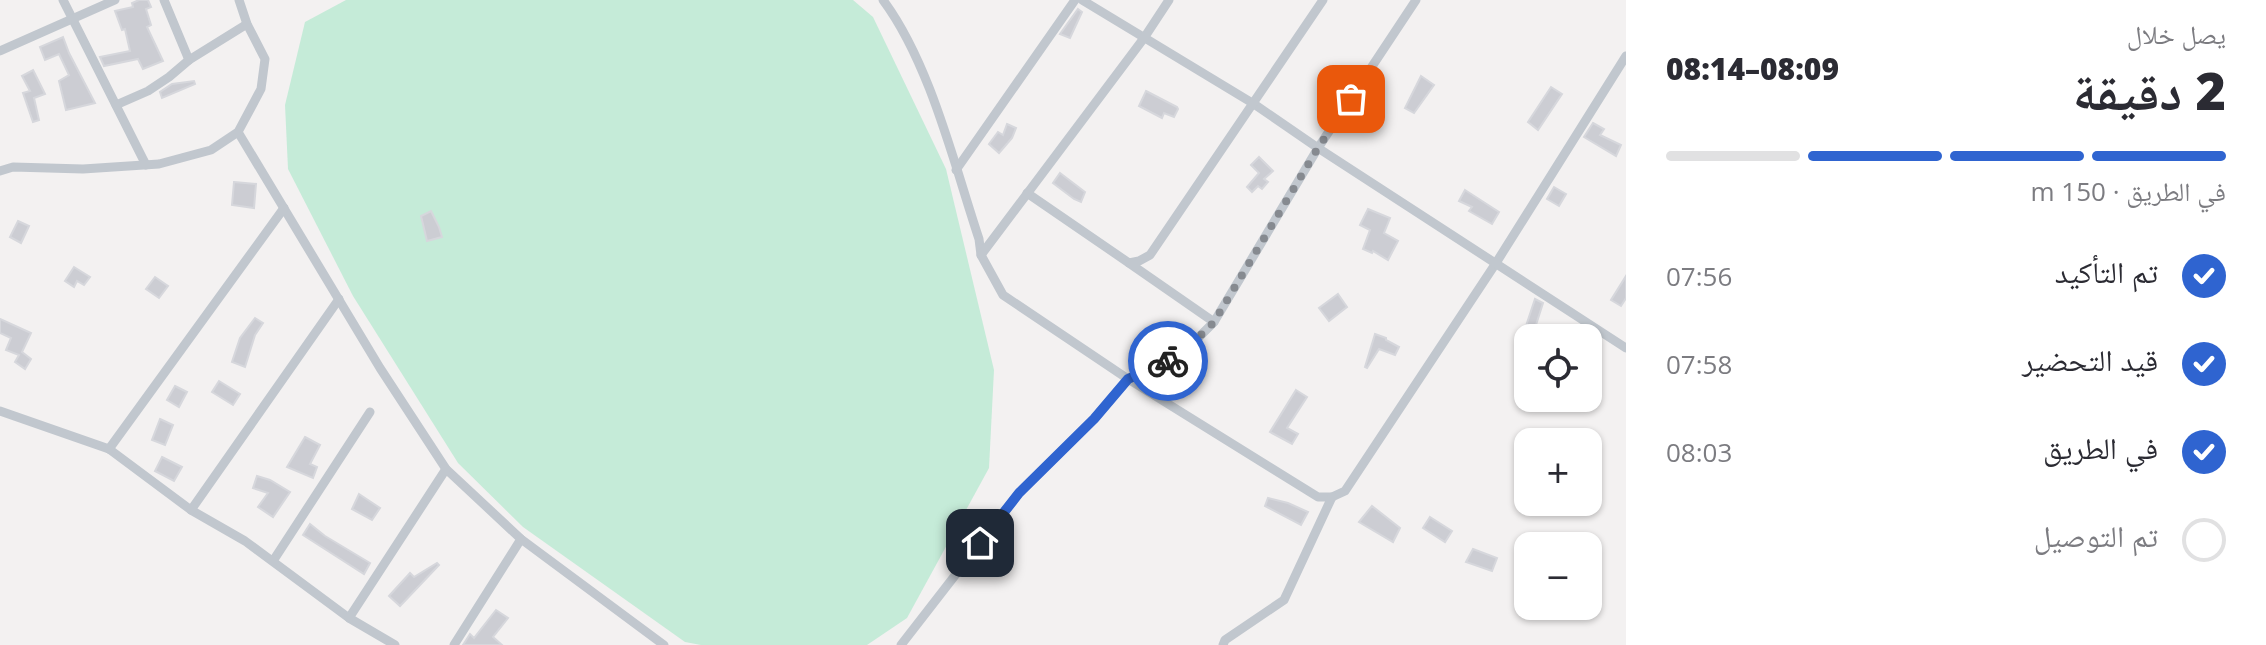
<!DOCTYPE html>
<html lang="ar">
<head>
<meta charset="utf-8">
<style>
  body { margin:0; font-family:"Open Sans","Noto Naskh Arabic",sans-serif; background:#f2f2f3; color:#2b2b33; direction:rtl; height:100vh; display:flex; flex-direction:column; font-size:30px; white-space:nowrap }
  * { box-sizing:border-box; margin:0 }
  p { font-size:26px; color:#7c7c81 }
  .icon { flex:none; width:44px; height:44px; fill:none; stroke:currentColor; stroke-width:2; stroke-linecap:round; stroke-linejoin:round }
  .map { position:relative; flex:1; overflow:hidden; direction:ltr }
  .side { display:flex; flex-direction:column; background:#fff; width:640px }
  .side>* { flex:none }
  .tools { position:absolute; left:1514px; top:324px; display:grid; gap:16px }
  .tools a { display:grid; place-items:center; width:88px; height:88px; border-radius:16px; background:#fff; box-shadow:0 2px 6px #0004; font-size:40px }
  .pin { position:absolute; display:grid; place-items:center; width:68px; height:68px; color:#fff; margin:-34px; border-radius:16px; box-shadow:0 4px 12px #0006 }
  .courier { position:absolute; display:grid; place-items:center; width:80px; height:80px; margin:-40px; border:6px solid #2f64d0; border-radius:50%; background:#fff; color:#222; box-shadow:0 2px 10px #0007 }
  .overview em { font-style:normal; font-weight:800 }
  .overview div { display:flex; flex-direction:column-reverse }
  .overview { display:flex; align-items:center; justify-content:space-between; height:136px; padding:0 40px }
  h1 { font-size:52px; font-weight:800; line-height:60px }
  .bar { display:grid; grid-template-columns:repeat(4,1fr); gap:12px 8px; align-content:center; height:96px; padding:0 40px }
  .bar i { height:10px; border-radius:6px; background:#e1e1e2 }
  .bar .current { background:#2f64d0 }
  .bar p { grid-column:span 4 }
  ol { padding:0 40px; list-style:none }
  li { display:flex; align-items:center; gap:24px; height:88px }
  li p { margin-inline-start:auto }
  li .icon { padding:8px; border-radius:50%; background:#2f64d0; color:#fff; stroke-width:4 }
  li:last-child { color:#7c7c81 }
  li i { width:44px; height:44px; border:4px solid #e1e1e2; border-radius:50% }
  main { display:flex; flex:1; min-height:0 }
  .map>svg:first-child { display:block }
  .green { fill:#c5ebd8 }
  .building { fill:#cccdd3; stroke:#d6d7dc; stroke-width:2 }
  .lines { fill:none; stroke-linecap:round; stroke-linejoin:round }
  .street { stroke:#c1c7ce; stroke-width:9 }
  .done { stroke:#868a90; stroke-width:8; stroke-dasharray:0 14.4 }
  .route { stroke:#2f64d0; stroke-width:10 }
</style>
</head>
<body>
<main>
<section class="side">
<div class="overview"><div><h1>2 دقيقة</h1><p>يصل خلال</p></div><em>08:09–08:14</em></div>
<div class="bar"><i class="current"></i><i class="current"></i><i class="current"></i><i></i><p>في الطريق · 150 m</p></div>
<ol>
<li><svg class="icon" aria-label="check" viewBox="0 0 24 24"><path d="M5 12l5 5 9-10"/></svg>تم التأكيد<p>07:56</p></li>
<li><svg class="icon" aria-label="check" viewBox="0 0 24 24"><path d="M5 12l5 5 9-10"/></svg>قيد التحضير<p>07:58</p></li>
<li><svg class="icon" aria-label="check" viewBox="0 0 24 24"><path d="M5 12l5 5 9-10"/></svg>في الطريق<p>08:03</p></li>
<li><i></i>تم التوصيل</li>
</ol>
</section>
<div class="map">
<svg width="1626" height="645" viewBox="0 0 1626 645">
  <rect width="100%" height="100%" fill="#f3f1f1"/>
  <polygon class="green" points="346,0 853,0 873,17 946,169 994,370 989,468 907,618 867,645 701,645 685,642 523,527 458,463 353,296 288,169 285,105 305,22"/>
  <g class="building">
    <polygon points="139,0 148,0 151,7 146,9 151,25 147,27 163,61 143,69 138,59 104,66 100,57 130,51 125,29 122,30 115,11 133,7 132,3"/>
    <polygon points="1078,9 1082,12 1070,38 1060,34"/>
    <polygon points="63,37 69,53 95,103 66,110 59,81 69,75 59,54 45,60 40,47"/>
    <polygon points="33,70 45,94 34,98 39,120 33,122 23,93 30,91 22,76"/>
    <polygon points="1421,76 1434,85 1414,113 1405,108"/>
    <polygon points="194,81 195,84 162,98 160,92 172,84"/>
    <polygon points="1551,87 1562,94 1538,130 1528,122"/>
    <polygon points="1146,91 1177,107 1178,109 1174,117 1164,113 1162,118 1139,106"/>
    <polygon points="1593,123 1604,129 1600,135 1621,145 1616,156 1584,137"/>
    <polygon points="1007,124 1016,128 1012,138 999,153 989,144 998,132 1003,135"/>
    <polygon points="1259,157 1273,171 1264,179 1268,182 1262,189 1258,186 1252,192 1247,187 1259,173 1251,165"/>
    <polygon points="1060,173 1085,192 1081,202 1074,199 1053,183"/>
    <polygon points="234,182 256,184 254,208 232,205"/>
    <polygon points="1554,187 1566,194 1559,206 1547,199"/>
    <polygon points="1465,190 1499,212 1492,224 1469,211 1472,207 1459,201"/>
    <polygon points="1368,209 1390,218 1384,233 1398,241 1388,260 1373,251 1372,253 1363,249 1370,230 1360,225"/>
    <polygon points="431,211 439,227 442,237 427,241 421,216"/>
    <polygon points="18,221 29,226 21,243 10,237"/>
    <polygon points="74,267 90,277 84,285 77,281 74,287 65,281"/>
    <polygon points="1626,276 1626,298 1621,306 1611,300"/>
    <polygon points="155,277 168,286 159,298 146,289"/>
    <polygon points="1338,294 1347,307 1329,321 1319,308"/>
    <polygon points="1535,299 1543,303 1535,328 1526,326"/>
    <polygon points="255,318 263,323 255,335 245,367 232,362 240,338"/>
    <polygon points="0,319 31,333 22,352 31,359 25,369 15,362 19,355 6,350 11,338 0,333"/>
    <polygon points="1375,334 1386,338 1386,340 1399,347 1395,355 1379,349 1367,368 1365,367"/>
    <polygon points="219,381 240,394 233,405 212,392"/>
    <polygon points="175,386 187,392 179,407 167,400"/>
    <polygon points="1296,390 1307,397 1287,428 1298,434 1292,444 1270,432"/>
    <polygon points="160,419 173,425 165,445 152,440"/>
    <polygon points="305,437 320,445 310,464 317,467 313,478 287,467"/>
    <polygon points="162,457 182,467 174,481 155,471"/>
    <polygon points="257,476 270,480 290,492 273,517 258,507 268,493 253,488"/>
    <polygon points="359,494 380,508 372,520 352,509"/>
    <polygon points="1268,498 1288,503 1308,512 1301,525 1265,506"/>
    <polygon points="1372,506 1400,528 1393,542 1359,522"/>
    <polygon points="1430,517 1452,531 1445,542 1423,528"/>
    <polygon points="310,524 325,536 370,563 364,574 303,535"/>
    <polygon points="1473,549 1497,558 1492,571 1466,562"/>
    <polygon points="437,563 439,565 400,606 389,596 410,573 414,577"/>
    <polygon points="496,610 508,618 493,637 502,645 463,645 470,634 474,638"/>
  </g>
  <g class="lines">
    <g class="street">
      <polyline points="63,0 146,165"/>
      <polyline points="164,0 189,60"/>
      <path d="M 883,0 C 930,63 954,164 979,239 L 981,255 L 1003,295 L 1128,379 L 1318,497 L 1332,497 L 1345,491 L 1496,263 L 1626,56"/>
      <polyline points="1082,0 1254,104 1318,148 1626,348"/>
      <polyline points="0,51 115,0"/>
      <polyline points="116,105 148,91 169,77 189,60 247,24"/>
      <polyline points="238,132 380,368 446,469 521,539 664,645"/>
      <polyline points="956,170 1075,0"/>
      <polyline points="0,171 13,167 83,169 159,164 211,150 238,132 261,89 265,59 247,24 239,0"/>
      <polyline points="1027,193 1129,263 1139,261 1150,255 1323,0"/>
      <polyline points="981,255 1144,38 1169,0"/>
      <polyline points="1129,263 1214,322"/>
      <polyline points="0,411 109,449 191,510 245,541 349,618 395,645"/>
      <polyline points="109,449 284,208"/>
      <polyline points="191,510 339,299"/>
      <polyline points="273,561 370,412"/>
      <polyline points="349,618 446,469"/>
      <polyline points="454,645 521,539"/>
      <polyline points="901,645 1019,493 1094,419 1128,379 1181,355 1214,322 1318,148 1416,0"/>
      <polyline points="1223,645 1225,640 1284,600 1332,497"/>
    </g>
  </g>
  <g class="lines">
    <polyline class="done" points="1168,361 1181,355 1214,322 1318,148 1351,99"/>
    <polyline class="route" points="980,543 1019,493 1094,419 1128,379 1168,361"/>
  </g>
</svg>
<div class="tools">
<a><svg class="icon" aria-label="locate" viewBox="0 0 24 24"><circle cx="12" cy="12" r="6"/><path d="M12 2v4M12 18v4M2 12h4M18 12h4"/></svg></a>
<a>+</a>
<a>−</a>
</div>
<div class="pin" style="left:1351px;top:99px;background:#ea580c"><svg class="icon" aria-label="bag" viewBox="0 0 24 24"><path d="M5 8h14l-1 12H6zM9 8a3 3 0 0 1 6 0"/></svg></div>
<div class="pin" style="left:980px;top:543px;background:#1f2937"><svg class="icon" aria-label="home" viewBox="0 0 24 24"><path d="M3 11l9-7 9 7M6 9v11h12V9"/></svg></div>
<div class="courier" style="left:1168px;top:361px"><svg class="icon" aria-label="bike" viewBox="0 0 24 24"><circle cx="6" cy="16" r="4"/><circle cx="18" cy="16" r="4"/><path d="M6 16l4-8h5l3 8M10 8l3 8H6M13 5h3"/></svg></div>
</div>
</main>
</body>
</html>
